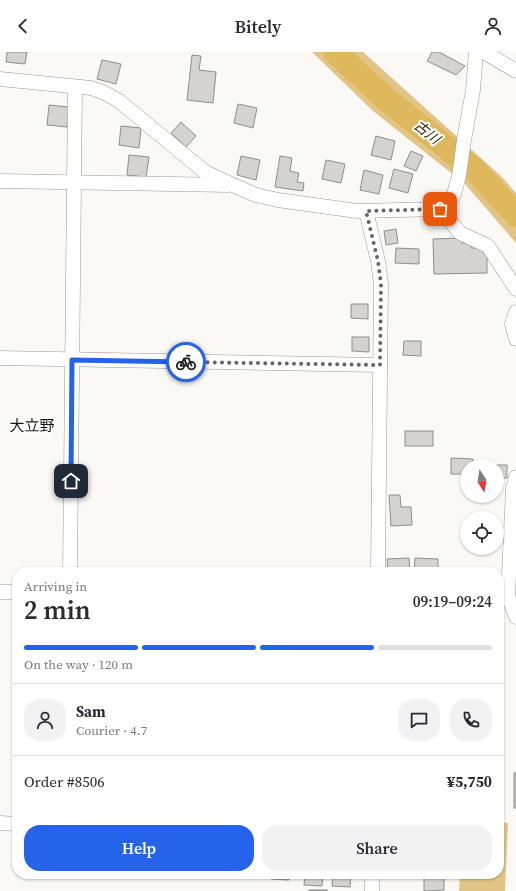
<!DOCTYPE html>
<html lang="en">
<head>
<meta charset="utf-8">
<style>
  body { margin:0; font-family:"Source Serif 4","Noto Sans JP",serif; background:#f2f2f3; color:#2b2b33; height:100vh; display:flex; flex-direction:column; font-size:15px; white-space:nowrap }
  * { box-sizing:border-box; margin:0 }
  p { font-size:13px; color:#7c7c81 }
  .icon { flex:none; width:22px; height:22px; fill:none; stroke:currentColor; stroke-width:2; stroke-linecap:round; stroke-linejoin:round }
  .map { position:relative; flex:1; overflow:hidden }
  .sheet { position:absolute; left:12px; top:515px; width:492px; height:312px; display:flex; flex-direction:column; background:#fff; border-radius:16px; box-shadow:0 1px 3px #0004 }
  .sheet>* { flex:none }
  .needle { width:26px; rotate:168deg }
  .tools { position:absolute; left:460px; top:407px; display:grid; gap:8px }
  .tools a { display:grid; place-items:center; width:44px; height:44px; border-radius:50%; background:#fff; box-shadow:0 1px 3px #0004; font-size:20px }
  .pin { position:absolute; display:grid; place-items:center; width:34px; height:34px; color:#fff; margin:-17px; border-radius:8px; box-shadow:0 2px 6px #0006 }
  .courier { position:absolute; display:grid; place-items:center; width:40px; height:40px; margin:-20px; border:3px solid #2563eb; border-radius:50%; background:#fff; color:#222; box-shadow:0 1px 5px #0007 }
  .headline em { font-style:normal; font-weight:600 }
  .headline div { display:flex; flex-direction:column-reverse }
  .headline { display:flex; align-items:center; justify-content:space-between; height:68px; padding:0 12px }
  h1 { font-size:26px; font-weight:600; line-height:30px }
  .bar { display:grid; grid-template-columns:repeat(4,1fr); gap:6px 4px; align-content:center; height:48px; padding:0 12px }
  .bar i { height:5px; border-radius:3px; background:#e1e1e2 }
  .bar .active { background:#2563eb }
  .bar p { grid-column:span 4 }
  .line { display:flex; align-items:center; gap:10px; padding:0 12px; border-top:1px solid #e1e1e2 }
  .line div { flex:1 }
  .round { display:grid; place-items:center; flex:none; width:42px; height:42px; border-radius:16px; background:#f2f2f3 }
  .cta { display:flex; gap:8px; margin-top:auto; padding:8px 12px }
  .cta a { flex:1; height:46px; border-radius:16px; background:#2563eb; color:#fff; font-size:16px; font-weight:600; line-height:46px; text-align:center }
  .cta a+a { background:#f2f2f3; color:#2b2b33 }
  header { display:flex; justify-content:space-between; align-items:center; height:52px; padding:0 12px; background:#fff; font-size:18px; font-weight:600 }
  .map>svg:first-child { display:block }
  .green { fill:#e2c586 }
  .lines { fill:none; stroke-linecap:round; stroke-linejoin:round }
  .river { stroke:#dfb85d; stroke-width:24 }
  .building { fill:#d5d3cf; stroke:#8f8e8a }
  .street-casing { stroke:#9a9994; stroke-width:15 }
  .street { stroke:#fff; stroke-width:14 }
  .done { stroke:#676563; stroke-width:4; stroke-dasharray:0 7.2 }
  .route { stroke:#2563eb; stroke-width:5 }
  .labels { text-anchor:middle; stroke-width:4; stroke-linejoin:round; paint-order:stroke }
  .water-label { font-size:14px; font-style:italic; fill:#392900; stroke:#fff }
  .quarter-label { font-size:15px; fill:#171615; stroke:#fff }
</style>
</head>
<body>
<header><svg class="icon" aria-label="back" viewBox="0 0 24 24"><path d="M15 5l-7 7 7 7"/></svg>Bitely<svg class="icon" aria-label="person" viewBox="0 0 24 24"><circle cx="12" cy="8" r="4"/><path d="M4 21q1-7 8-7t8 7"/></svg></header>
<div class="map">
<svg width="516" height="839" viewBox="0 0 516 839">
  <rect width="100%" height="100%" fill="#fbf9f5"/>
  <g class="green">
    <polygon points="312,0 363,0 503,126 516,141 516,191 465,132 373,59"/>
    <polygon points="499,770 508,771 505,839 459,839 460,822 499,822"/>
  </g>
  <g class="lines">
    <polyline class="river" points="335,0 386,47 475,118 516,163"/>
  </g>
  <g class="building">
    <polygon points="7,0 27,0 25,12 6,10"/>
    <polygon points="432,0 439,0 465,14 456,23 427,9"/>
    <polygon points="192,3 201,4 199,18 216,20 213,51 187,48"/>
    <polygon points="102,8 121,12 116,32 97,27"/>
    <polygon points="238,52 257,56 253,76 234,71"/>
    <polygon points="49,53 69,55 67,75 47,73"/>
    <polygon points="181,70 196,84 186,95 171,81"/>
    <polygon points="121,74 141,76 139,96 119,93"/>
    <polygon points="376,84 395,89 391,108 371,103"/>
    <polygon points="411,99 423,104 416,119 404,114"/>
    <polygon points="129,103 149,105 146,125 127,123"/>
    <polygon points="241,104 260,108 256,128 237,123"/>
    <polygon points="280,104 292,106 290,119 299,121 297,130 304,131 303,139 275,135"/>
    <polygon points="326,108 345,112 341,131 322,127"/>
    <polygon points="394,117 413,122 408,141 389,136"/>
    <polygon points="364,118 383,123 379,142 360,138"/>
    <polygon points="396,177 398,191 386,193 384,179"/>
    <polygon points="462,186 462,191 471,191 471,196 480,196 487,205 487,221 434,222 433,187"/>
    <polygon points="396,196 419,197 419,212 395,211"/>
    <polygon points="351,252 368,252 368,267 351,266"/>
    <polygon points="352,285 369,285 369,300 352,299"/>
    <polygon points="404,289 421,289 421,304 403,303"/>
    <rect x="405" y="379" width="28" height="15"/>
    <polygon points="451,406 473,407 473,414 467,414 467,422 451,422"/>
    <polygon points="487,413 507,413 507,426 497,426 497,414 487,414"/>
    <polygon points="389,443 400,443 401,455 411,455 412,473 391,474"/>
    <polygon points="409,506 410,520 388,520 387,507"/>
    <polygon points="415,506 438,507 438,520 414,520"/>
    <rect x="514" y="721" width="2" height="35"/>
    <polygon points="271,822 289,822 289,828 271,827"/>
    <polygon points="305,822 323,822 322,834 304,833"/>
    <polygon points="333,822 351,822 350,835 332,834"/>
    <polygon points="444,823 444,838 424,839 424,824"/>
    <rect x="309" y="838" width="18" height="1"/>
  </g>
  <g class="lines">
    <defs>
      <g id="street">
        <polyline points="484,0 516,19"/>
        <polyline points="0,27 91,36 105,41 119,49 205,120 233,133 256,143 278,148 357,159 440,157 447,151 454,142 459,124 464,88 473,38 476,0"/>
        <polyline points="0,129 228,133"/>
        <polyline points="440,157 460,181 488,194 516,237"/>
        <polyline points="366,159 378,209 381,232 378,520"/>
        <polyline points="516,260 512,272 516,287"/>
        <polyline points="0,306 380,313"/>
        <polyline points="516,425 513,437 508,544 516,565"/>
        <polyline points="70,520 75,35"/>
        <polyline points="0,540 17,540"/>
        <polyline points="0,771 17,772"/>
        <polyline points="372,839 372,822"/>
      </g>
    </defs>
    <use href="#street" class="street-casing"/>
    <use href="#street" class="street"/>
  </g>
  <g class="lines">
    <polyline class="done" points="186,310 380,313 381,232 378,209 366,159 440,157"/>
    <polyline class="route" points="71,429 72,308 186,310"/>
  </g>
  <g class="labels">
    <g class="water-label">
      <text transform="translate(427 80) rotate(38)" y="5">古川</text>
    </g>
    <g class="quarter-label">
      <text x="32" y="379">大立野</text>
    </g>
  </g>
</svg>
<div class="tools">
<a><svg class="needle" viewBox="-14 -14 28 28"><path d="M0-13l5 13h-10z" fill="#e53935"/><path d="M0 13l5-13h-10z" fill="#7c7c81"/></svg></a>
<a><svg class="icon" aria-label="locate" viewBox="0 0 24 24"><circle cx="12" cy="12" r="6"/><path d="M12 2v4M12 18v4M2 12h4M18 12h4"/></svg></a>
</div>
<div class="pin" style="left:440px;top:157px;background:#ea580c"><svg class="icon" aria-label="bag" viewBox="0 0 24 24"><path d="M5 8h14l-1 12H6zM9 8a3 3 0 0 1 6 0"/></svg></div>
<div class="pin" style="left:71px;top:429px;background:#1f2937"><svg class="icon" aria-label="home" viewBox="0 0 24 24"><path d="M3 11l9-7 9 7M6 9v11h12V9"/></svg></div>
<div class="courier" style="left:186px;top:310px"><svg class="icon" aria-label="bike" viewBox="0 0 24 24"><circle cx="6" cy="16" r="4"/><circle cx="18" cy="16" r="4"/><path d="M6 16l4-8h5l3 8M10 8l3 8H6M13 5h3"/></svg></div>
<section class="sheet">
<div class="headline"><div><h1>2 min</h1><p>Arriving in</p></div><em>09:19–09:24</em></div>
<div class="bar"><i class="active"></i><i class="active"></i><i class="active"></i><i></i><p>On the way · 120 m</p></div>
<div class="line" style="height:72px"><a class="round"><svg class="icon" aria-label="person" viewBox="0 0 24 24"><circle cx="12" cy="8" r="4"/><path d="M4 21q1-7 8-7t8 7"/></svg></a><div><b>Sam</b><p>Courier · 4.7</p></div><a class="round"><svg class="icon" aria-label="chat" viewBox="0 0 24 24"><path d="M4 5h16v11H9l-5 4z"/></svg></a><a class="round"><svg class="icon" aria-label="phone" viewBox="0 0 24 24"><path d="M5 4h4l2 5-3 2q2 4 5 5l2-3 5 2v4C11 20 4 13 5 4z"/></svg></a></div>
<div class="line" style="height:52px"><div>Order #8506</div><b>¥5,750</b></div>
<div class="cta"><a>Help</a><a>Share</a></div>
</section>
</div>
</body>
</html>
